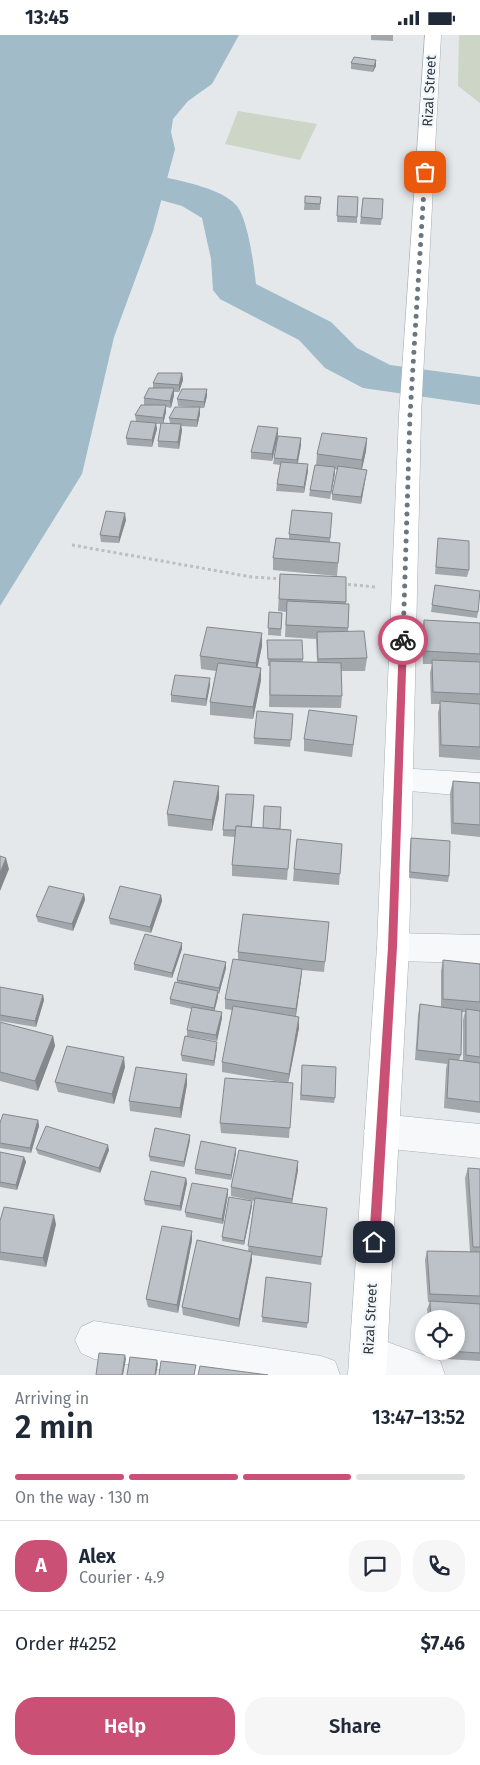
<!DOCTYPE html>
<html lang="en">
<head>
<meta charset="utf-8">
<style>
  body { margin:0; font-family:"Fira Sans",sans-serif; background:#f6f6f7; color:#1f2937; height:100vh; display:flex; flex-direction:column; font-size:19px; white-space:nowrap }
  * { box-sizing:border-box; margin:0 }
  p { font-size:16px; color:#747a83 }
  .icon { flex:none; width:28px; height:28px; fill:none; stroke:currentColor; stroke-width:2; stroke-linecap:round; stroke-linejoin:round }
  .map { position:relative; height:1340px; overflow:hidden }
  .panel { display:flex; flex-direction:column; background:#fff; flex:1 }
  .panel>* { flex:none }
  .controls { position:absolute; left:415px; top:1275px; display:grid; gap:10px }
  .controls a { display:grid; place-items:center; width:50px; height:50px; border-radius:50%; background:#fff; box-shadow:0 2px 8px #0003; font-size:25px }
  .pin { position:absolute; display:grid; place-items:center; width:42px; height:42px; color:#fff; margin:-21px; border-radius:10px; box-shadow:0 2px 8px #0006 }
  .courier { position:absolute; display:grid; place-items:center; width:50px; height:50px; margin:-25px; border:4px solid #ca5076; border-radius:50%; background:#fff; color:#222; box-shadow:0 1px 6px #0007 }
  .headline em { font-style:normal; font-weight:600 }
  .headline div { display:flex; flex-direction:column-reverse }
  .headline { display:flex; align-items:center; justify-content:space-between; height:85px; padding:0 15px }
  h1 { font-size:32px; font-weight:600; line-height:38px }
  .bar { display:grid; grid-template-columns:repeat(4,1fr); gap:8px 5px; align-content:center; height:60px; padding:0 15px }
  .bar i { height:6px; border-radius:4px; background:#e0e1e3 }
  .bar .selected { background:#ca5076 }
  .bar p { grid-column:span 4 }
  .line { display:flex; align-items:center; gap:12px; padding:0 15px; border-top:1px solid #e0e1e3 }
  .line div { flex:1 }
  .round { display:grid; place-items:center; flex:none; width:52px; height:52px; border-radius:20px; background:#f6f6f7 }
  .action { display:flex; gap:10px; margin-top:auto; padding:10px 15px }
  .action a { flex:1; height:58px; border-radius:20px; background:#ca5076; color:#fff; font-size:20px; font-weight:600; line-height:58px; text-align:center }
  .action a+a { background:#f6f6f7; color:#1f2937 }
  .status { display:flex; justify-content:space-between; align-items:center; height:35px; padding:0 25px; background:#fff; direction:ltr }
  .status svg { height:14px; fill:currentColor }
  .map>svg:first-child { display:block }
  .green { fill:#ccd5c6 }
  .water { fill:#a1bbc9 }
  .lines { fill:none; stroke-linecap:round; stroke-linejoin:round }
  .river { fill:#a1bbc9; fill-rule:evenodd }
  .minor-casing { stroke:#a9b0b5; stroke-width:1 }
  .major-casing { stroke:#a4afb7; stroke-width:1 }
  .path { stroke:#babfc3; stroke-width:3; stroke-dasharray:3 3; stroke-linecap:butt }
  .minor { fill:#f7f8fa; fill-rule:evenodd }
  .major { fill:#fff; fill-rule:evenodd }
  .wall { fill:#a2a7ac; fill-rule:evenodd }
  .shaded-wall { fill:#84888c }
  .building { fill:#bcc2c8; stroke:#84888c }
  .route { fill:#ca5076 }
  .done { stroke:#6c767e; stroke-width:5; stroke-dasharray:0 9 }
  .labels { text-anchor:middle; stroke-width:5; stroke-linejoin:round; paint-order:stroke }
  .street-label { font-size:14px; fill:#2c3943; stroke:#f4f7f9 }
</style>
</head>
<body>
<div class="status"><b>13:45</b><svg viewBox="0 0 49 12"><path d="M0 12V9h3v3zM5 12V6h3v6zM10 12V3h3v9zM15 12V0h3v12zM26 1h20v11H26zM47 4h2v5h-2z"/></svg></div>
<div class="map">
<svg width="480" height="1340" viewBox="0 0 480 1340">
  <rect width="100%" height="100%" fill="#e4e8eb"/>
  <g class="green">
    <polygon points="459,0 480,0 480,68 458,51"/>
    <polygon points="238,76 317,89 300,125 225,109"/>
  </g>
  <polygon class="water" points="0,0 239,0 212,49 188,66 173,84 171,97 175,114 153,196 114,302 82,439 0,571"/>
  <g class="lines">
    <path class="river" d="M 164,142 C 185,147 222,154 236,170 C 248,183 254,231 256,249 L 331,287 L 357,313 L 390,330 L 480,342 L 480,370 L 363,353 L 325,333 L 299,305 L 220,264 L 213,255 L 211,224 L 202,183 L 182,171 L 150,162 L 144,154 L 150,146 Z"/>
    <defs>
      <g id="minor">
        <polygon points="398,733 480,738 480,762 398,755 388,752 384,744 388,736"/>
        <polygon points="393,898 480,900 480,928 393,926 382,922 377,912 382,902"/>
        <polygon points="381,1079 480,1089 480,1123 381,1113 369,1108 364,1096 369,1084"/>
        <polygon points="94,1286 321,1321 335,1326 340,1340 197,1340 94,1324 81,1318 75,1305 81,1292"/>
        <polygon points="368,1300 440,1326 445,1340 373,1340 354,1333 349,1319 354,1305"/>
      </g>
      <polygon id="major" points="425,0 441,0 421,380 409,912 386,1340 348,1340 377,912 399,380"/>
    </defs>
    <use href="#minor" class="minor-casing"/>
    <use href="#major" class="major-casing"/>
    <g class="path">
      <polyline points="72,510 252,542 284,544"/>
      <polyline points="342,549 376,552"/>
    </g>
    <use href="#minor" class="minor"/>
    <use href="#major" class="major"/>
  </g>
  <g class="wall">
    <polygon points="371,0 393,0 393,6 371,5"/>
    <polygon points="376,25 376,31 373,37 351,34 351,28"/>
    <polygon points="305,161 321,162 320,175 304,175"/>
    <polygon points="338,161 358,162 357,188 337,187"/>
    <polygon points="363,163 383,164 381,190 360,189"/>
    <polygon points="182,338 183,345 179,357 174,357 174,360 171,373 166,372 166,377 163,388 170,388 169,383 192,372 178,371 177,364 207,361 204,373 200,373 200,379 197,392 181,391 182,395 179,414 158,412 158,406 161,389 156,389 157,394 152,412 127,410 126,403 136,386 135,380 144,370 144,363 153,353 153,348"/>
    <polygon points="278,401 301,410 298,428 308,436 304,458 276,456 277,449 280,430 273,429 277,405 272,426 251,424 251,417"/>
    <polygon points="367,403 366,416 362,434 367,435 366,441 361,469 332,465 332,459 338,435 335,434 330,464 309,461 310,455 316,430 317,419"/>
    <polygon points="332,478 330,507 340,508 337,541 273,535 273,523 289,504 289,499"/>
    <polygon points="126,485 119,508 101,507 100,500"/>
    <polygon points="438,503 469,535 467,542 435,539"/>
    <polygon points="280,539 346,542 346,569 349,569 348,597 367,623 365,636 341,636 342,661 341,673 269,672 270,631 268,631 267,605 303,624 303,627 317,627 316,604 285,602 286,577 278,576"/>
    <polygon points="435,550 478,577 477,583 431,577"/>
    <polygon points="269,577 282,578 281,601 268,600"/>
    <polygon points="424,585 480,588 480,725 439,722 438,678 440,669 431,669 430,638 432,629 423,629 422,597"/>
    <polygon points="262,598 262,611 257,632 261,633 261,645 253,684 210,680 210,667 216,636 201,634 200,621"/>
    <polygon points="210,650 206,671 171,667 171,660"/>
    <polygon points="357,681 352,722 304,716 304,704"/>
    <polygon points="293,685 290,712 254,709 254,703"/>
    <polygon points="453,746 480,748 480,802 451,799 450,758"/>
    <polygon points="219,763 212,796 168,791 167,779"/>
    <polygon points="254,766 252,792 291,795 287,845 232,841 232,830 235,802 223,801 223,795"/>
    <polygon points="411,803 449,841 448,847 409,843 410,809"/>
    <polygon points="342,809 339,850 293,846 294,834"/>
    <polygon points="84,859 85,865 73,896 38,887 36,881"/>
    <polygon points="161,860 162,866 151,898 110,889 109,883"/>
    <polygon points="329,887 324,937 302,935 301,945 296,982 299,993 288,1048 293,1048 289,1103 221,1098 220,1088 281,1047 222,1037 222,1027 232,975 225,974 225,964 238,925 238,917"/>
    <polygon points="182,908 182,914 172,943 134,935 134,929"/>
    <path d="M 443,925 L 480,929 L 480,1078 L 444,1073 L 446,1034 L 447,1029 L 415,1025 L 418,980 L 420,969 L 441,972 L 441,936 ZM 462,977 L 465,977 L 463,985 L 463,1026 L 459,1025 L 461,1020 Z"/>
    <polygon points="226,927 226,933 219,959 218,959 218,962 214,976 222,983 217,1006 187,1001 187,995 192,974 170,969 170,964 177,947 177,945"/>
    <polygon points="0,952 43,960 44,965 36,992 0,986"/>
    <polygon points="0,987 53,1001 55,1011 38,1056 0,1046"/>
    <polygon points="217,1012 214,1031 182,1026 181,1020"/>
    <polygon points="302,1030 335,1063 334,1068 300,1065"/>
    <polygon points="125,1032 114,1069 58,1057 55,1047"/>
    <polygon points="187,1039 187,1049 181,1083 130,1076 129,1066"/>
    <polygon points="38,1085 39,1091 31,1118 0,1113 0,1088"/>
    <polygon points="190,1105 184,1132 150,1126 149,1121"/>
    <polygon points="236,1113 236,1118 231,1145 195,1139 195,1134"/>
    <polygon points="36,1114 109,1115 100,1138 38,1119"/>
    <polygon points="0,1117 24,1122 26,1127 17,1155 0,1152"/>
    <polygon points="298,1126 298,1135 292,1168 327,1173 321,1230 252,1220 252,1225 239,1292 183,1280 182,1272 248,1216 254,1166 231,1161 231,1152"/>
    <polygon points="468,1133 480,1134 480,1326 429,1323 428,1316 456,1316 456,1284 428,1284 427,1274 430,1267 428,1267 425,1225 427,1216 470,1217 465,1143"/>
    <polygon points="186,1143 187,1148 181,1176 145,1170 144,1165"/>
    <polygon points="228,1159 223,1189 186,1182 185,1177"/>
    <polygon points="252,1171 244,1210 222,1206 222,1202"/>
    <polygon points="0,1186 56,1189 46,1232 0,1225"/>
    <polygon points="192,1196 192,1205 178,1278 148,1272 146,1264"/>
    <polygon points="266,1242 311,1248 307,1293 262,1287"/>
  </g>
  <g class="shaded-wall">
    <polygon points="376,25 376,31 373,37 374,31"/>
    <polygon points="182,338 183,345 179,357 179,350"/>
    <polygon points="174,353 174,360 171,373 170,366"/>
    <polygon points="207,354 207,361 204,373 204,367"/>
    <polygon points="166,370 166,377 163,390 163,383"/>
    <polygon points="200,372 200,379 197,392 197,385"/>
    <polygon points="156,388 157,394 152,412 152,405"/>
    <polygon points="181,389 182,395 179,414 178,407"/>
    <polygon points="278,393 278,400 272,426 272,419"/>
    <polygon points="301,403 301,410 297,431 297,425"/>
    <polygon points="367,403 366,416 361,438 362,425"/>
    <polygon points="308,429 308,436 304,458 304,452"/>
    <polygon points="335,432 335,439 330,464 331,457"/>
    <polygon points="367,435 366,441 361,469 361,462"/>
    <polygon points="125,478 126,485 119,508 119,502"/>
    <polygon points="262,598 262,611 256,640 256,628"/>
    <polygon points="261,633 261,645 253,684 253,672"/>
    <polygon points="210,643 210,650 206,671 206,664"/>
    <polygon points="219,751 219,763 212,796 212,785"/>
    <polygon points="6,823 9,834 0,856 0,838"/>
    <polygon points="84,859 85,865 73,896 72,889"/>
    <polygon points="161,860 162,866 151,898 150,892"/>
    <polygon points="182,908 182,914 172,943 172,938"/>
    <polygon points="226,927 226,933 219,959 219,953"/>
    <polygon points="302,934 301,945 295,985 296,974"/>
    <polygon points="218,956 218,962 214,978 214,973"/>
    <polygon points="43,960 44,965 36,992 35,986"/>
    <polygon points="222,977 222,983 217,1006 216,1000"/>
    <polygon points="299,982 299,993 288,1049 289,1039"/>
    <polygon points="53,1001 55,1011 38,1056 35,1046"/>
    <polygon points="217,1007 217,1012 214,1031 214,1026"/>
    <polygon points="124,1022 125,1032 114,1069 112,1059"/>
    <polygon points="187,1039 187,1049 181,1083 180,1073"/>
    <polygon points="38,1085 39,1091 31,1118 30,1113"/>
    <polygon points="190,1100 190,1105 184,1132 184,1127"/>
    <polygon points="108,1110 109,1115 100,1138 99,1133"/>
    <polygon points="236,1113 236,1118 231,1145 231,1140"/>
    <polygon points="24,1122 26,1127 17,1155 16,1150"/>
    <polygon points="298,1126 298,1135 291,1173 292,1164"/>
    <polygon points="186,1143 187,1148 181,1176 180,1171"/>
    <polygon points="228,1154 228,1159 223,1189 222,1184"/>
    <polygon points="252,1166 252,1171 244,1210 244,1206"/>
    <polygon points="54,1180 56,1189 46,1232 43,1223"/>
    <polygon points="192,1196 192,1205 178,1278 177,1270"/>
    <polygon points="252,1217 252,1225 239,1292 239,1284"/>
    <polygon points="125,1320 126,1324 123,1340 122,1340"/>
    <polygon points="157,1325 158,1329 156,1340 155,1340"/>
  </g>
  <g class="building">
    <polygon points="354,22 376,25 374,31 351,28"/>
    <polygon points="305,161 321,162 320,169 305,168"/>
    <polygon points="338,161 358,162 357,182 337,181"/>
    <polygon points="363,163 383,164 382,184 361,182"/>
    <polygon points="158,338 182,338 179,350 153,348"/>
    <polygon points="149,353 174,353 170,366 144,363"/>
    <polygon points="182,354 207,354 204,367 177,364"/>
    <polygon points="141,370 166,370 163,383 135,380"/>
    <polygon points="175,372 200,372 197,385 169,383"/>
    <polygon points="131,386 156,388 152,405 126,403"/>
    <polygon points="161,388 181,389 178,407 158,406"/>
    <polygon points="258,391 278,393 272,419 251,417"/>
    <polygon points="322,398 367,403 362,425 317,419"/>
    <polygon points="278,401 301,403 297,425 274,423"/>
    <polygon points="281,427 308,429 304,452 277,449"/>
    <polygon points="315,430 335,432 331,457 310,455"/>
    <polygon points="338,431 367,435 361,462 332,459"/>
    <polygon points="292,475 332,478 330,503 289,499"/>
    <polygon points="106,476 125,478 119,502 100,500"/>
    <polygon points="276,503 340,508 338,528 273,523"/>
    <polygon points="438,503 469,506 469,535 436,532"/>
    <polygon points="280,539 346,542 346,567 279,564"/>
    <polygon points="435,550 480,556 478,577 432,570"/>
    <polygon points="287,566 349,569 348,593 286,590"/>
    <polygon points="269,577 282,578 281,594 268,593"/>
    <polygon points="424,585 480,588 480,619 424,616"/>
    <polygon points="207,592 262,598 256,628 200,621"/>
    <polygon points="364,596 367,623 318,624 317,597"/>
    <polygon points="267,605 302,605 303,624 268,624"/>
    <polygon points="432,625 480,627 480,659 433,657"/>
    <polygon points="270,626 341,628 342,661 270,660"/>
    <polygon points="218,628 261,633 253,672 210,667"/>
    <polygon points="175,640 210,643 206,664 171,660"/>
    <polygon points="440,666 480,669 480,712 441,710"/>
    <polygon points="309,675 357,681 353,710 304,704"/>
    <polygon points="257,676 293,679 291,705 254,703"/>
    <polygon points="174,746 219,751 212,785 167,779"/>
    <polygon points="453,746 480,748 480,790 453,788"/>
    <polygon points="226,759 254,760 251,792 236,791 236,795 223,795"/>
    <polygon points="264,771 281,772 280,794 263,793"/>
    <polygon points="236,791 291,795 288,834 232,830"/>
    <polygon points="411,803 450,806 449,841 410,837"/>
    <polygon points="297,804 342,809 340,839 294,834"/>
    <polygon points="0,821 6,823 0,838"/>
    <polygon points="49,851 84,859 72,889 36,881"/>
    <polygon points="120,851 161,860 150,892 109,883"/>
    <polygon points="243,879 329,887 325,927 238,917"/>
    <polygon points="145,899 182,908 172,938 134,929"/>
    <polygon points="184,919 226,927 219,953 177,945"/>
    <polygon points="233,924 302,934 296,974 225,964"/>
    <polygon points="443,925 480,929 480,967 443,964"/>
    <polygon points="175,947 218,956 214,973 170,964"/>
    <polygon points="0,952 43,960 35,986 0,980"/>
    <polygon points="420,969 462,975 461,1020 417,1015"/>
    <polygon points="233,971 299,982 289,1039 222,1027"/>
    <polygon points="192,972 222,977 216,1000 187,995"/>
    <polygon points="466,974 480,976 480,1022 466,1020"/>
    <polygon points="0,987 53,1001 35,1046 0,1037"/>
    <polygon points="185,1001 217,1007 214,1026 181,1020"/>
    <polygon points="67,1011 124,1022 112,1059 55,1047"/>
    <polygon points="449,1024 480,1028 480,1067 447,1063"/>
    <polygon points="302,1030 336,1032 335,1063 301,1060"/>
    <polygon points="136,1032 187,1039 180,1073 129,1066"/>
    <polygon points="225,1043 293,1048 290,1093 220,1088"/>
    <polygon points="3,1079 38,1085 30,1113 0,1108 0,1088"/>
    <polygon points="46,1091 108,1110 99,1133 36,1114"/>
    <polygon points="155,1093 190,1100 184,1127 149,1121"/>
    <polygon points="201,1106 236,1113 231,1140 195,1134"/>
    <polygon points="239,1115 298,1126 292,1164 231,1152"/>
    <polygon points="0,1117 24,1122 16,1150 0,1147"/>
    <polygon points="468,1133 480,1134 480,1212 473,1212"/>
    <polygon points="151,1136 186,1143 180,1171 144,1165"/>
    <polygon points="192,1148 228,1154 222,1184 185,1177"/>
    <polygon points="229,1162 252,1166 244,1206 222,1202"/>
    <polygon points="255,1163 327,1173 322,1222 248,1211"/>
    <polygon points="4,1172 54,1180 43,1223 0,1217 0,1186"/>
    <polygon points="162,1191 192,1196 177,1270 146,1264"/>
    <polygon points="197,1205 252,1217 239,1284 182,1272"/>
    <polygon points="427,1216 480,1217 480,1261 430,1259"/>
    <polygon points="266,1242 311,1248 308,1288 262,1282"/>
    <polygon points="430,1266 480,1269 480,1318 447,1316 456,1316 456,1284 431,1284"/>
    <polygon points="99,1318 125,1320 122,1340 96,1340"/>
    <polygon points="130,1322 157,1325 155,1340 127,1340"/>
    <polygon points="161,1326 196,1330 194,1340 159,1340"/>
    <polygon points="200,1331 268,1340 198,1340"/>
  </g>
  <polygon class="route" points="403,602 407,605 397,912 380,1207 374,1213 369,1207 388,912 399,605"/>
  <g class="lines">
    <polyline class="done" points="403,605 410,380 425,137"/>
  </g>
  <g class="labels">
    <g class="street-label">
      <text transform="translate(429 56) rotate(-87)" y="5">Rizal Street</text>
      <text transform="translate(370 1284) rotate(-87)" y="5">Rizal Street</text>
    </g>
  </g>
</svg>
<div class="controls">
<a><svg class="icon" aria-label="locate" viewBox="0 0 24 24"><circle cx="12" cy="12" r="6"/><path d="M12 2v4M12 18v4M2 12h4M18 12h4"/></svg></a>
</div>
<div class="pin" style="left:425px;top:137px;background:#ea580c"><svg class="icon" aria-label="bag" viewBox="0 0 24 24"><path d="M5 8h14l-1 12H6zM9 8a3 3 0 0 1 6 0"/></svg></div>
<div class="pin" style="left:374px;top:1207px;background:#1f2937"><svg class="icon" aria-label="home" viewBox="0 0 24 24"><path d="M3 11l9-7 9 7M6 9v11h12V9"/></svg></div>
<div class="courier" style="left:403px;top:605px"><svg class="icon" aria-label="bike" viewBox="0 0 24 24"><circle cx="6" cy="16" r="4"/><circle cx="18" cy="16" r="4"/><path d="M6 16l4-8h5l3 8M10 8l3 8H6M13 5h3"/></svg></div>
</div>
<section class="panel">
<div class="headline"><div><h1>2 min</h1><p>Arriving in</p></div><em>13:47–13:52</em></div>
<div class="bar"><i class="selected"></i><i class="selected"></i><i class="selected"></i><i></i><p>On the way · 130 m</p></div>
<div class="line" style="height:90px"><b class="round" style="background:#ca5076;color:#fff">A</b><div><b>Alex</b><p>Courier · 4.9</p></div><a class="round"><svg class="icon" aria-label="chat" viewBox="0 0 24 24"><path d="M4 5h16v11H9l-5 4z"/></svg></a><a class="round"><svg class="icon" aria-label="phone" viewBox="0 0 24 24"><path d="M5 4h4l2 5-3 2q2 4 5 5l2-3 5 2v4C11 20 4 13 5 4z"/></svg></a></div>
<div class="line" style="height:65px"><div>Order #4252</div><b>$7.46</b></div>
<div class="action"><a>Help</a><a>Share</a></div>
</section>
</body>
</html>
